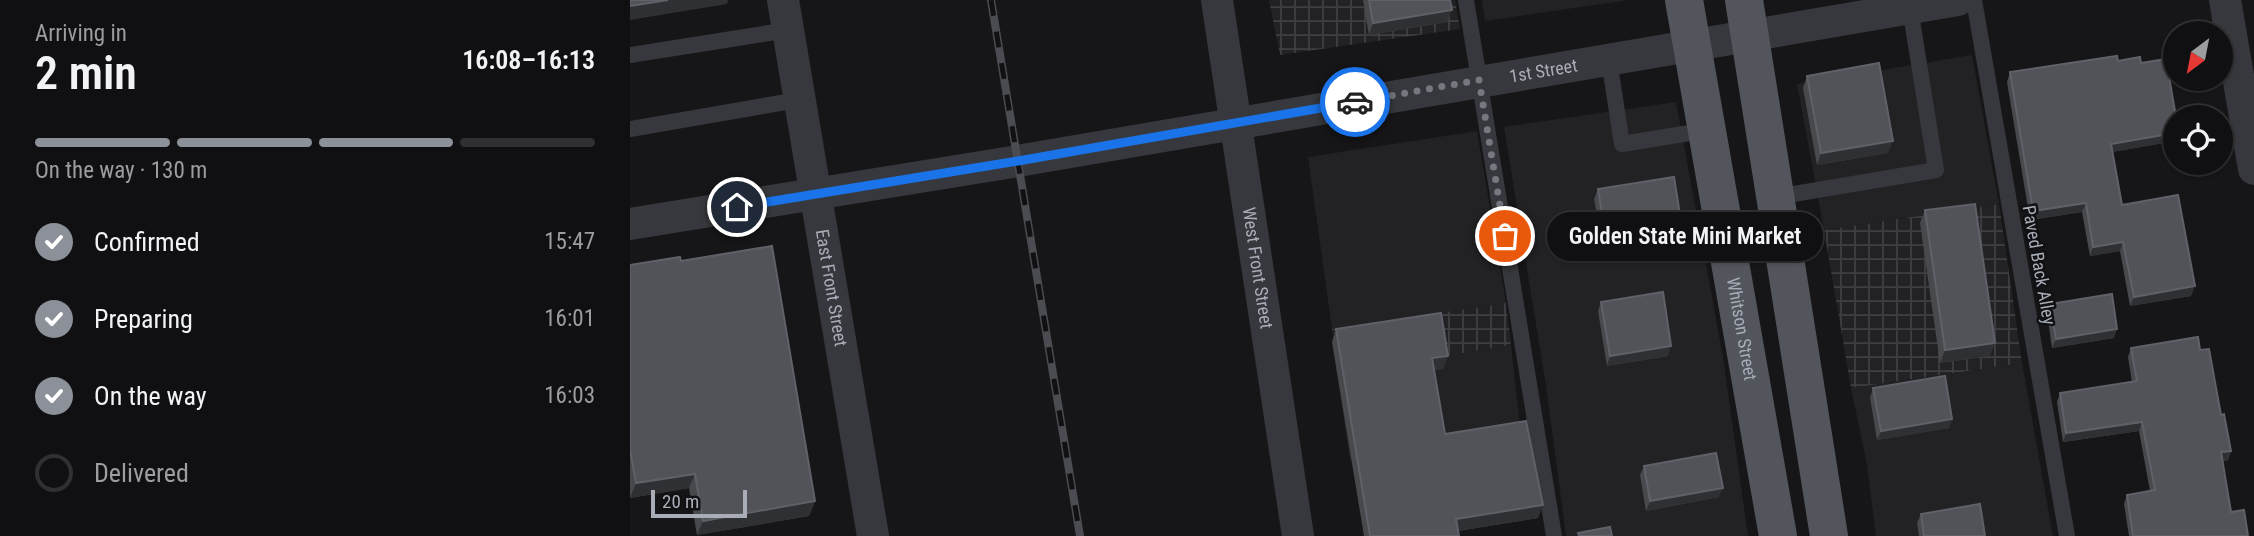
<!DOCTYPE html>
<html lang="en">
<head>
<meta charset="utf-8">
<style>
  body { margin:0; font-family:"Roboto Condensed",sans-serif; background:#19191b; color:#f1f3f6; height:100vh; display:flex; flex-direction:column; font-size:26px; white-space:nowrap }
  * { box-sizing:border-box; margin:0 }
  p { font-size:23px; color:#9c9d9f }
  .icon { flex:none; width:38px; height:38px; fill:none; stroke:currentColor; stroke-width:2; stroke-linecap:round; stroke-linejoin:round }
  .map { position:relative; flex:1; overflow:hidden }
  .side { display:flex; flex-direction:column; background:#101012; width:630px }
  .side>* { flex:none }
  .needle { width:46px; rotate:212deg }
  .tools { position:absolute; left:1533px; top:21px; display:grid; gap:14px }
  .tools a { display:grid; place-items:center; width:70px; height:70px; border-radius:50%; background:#101012; box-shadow:0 2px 5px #0004,0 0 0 2px #303032; font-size:35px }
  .scale { position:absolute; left:21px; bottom:18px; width:96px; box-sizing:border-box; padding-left:7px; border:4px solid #a8adb8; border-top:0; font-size:19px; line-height:24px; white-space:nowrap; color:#a8adb8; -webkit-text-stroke:5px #111113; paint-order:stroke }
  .pin { position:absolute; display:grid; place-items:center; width:60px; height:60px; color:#fff; margin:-30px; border:4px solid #fff; border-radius:50%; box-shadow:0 2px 7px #0007 }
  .courier { position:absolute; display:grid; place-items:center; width:70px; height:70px; margin:-35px; border:5px solid #1a73e8; border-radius:50%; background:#fff; color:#222; box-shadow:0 2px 9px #0007 }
  .bubble { position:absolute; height:49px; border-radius:24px; background:#101012; box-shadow:0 2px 5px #0004,0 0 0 2px #303032; font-size:23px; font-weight:600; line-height:49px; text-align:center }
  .headline em { font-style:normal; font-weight:600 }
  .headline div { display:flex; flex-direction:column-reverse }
  .headline { display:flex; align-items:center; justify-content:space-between; height:119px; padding:0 35px }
  h1 { font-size:46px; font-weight:600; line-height:52px }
  .bar { display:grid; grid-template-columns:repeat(4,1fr); gap:10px 7px; align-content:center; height:84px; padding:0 35px }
  .bar i { height:9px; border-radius:5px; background:#303032 }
  .bar .on { background:#8c9099 }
  .bar p { grid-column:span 4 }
  ol { padding:0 35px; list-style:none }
  li { display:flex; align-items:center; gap:21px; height:77px }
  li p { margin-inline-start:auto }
  li .icon { padding:7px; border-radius:50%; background:#8c9099; color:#fff; stroke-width:4 }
  li:last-child { color:#9c9d9f }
  li i { width:38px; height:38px; border:4px solid #303032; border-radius:50% }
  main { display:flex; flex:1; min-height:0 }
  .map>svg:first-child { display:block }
  .built { fill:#222225 }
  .industrial { fill:url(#industrial-grid) }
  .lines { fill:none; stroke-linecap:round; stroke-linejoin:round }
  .lane { stroke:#37383d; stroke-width:16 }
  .street { stroke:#37383d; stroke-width:32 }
  .primary { stroke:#53555c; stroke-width:38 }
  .rail-casing { stroke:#4a4c52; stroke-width:8 }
  .rail { stroke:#111113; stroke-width:5; stroke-dasharray:16; stroke-linecap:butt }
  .wall { fill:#47494d }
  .shaded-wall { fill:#2f3033 }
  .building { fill:#525359; stroke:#5f6168; stroke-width:2 }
  .done { stroke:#757880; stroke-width:7; stroke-dasharray:0 12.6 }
  .route { stroke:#1a73e8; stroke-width:9 }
  .labels { text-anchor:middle; stroke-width:5; stroke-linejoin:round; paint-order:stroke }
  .street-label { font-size:18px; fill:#a8adb8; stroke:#111113 }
</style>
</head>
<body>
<main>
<section class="side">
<div class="headline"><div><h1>2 min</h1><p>Arriving in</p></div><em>16:08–16:13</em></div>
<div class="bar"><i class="on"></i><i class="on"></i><i class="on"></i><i></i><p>On the way · 130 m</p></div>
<ol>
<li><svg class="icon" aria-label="check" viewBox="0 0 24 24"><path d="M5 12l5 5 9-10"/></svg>Confirmed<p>15:47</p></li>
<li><svg class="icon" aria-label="check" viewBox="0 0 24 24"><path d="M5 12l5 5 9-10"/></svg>Preparing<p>16:01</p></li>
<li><svg class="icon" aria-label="check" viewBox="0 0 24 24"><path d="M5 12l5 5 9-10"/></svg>On the way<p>16:03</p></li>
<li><i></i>Delivered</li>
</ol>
</section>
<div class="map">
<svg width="1624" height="536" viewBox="0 0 1624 536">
  <defs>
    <pattern id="industrial-grid" width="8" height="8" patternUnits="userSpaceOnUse" patternTransform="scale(1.75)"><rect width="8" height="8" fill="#222225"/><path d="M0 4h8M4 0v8" fill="none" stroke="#3f3f43"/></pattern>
  </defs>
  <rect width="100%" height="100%" fill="#161618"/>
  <g class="built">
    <polygon points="852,0 999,0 855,21"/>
    <polygon points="1342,55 1369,204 1194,230 1167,84"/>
    <polygon points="1046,102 1093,357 1118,536 936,536 916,386 874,127"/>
    <polygon points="847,131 876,303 702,329 678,157"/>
    <polygon points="881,345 891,434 720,461 707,374"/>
    <polygon points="1392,363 1423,536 1246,536 1237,465 1221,388"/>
  </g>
  <g class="industrial">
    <polygon points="639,0 825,0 830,29 650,55"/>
    <polygon points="1369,204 1392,363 1221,388 1194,230"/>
    <polygon points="876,303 881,345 707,374 702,329"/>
  </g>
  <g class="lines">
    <g class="lane">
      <polyline points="836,0 924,536"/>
      <polyline points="1344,0 1437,536"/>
      <polyline points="0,55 158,30"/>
      <polyline points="979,60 992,144 1078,130"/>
      <polyline points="0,129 168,100"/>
      <polyline points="1146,197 1306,170 1280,8"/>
    </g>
    <g class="street">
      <path id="s1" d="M 153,0 L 243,536"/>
      <path id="s2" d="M 587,0 L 668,536"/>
      <polyline points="1595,0 1624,169"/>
      <path id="s3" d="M 0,224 L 388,161 L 1328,0"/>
    </g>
    <g class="primary">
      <path id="s4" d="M 1054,0 L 1148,536"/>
      <polyline points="1114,0 1199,536"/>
    </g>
    <defs>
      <polyline id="rail" points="361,0 450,536"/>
    </defs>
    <use href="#rail" class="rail-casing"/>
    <use href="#rail" class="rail"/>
  </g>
  <g class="wall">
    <polygon points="733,0 820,0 817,22 739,35"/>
    <polygon points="1488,61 1511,63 1545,117 1545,141 1482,152 1492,205 1561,296 1500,306 1490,251 1460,256 1452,212 1400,220 1377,82 1380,72"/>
    <polygon points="1177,76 1258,153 1187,165 1173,88"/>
    <polygon points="968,189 1050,215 1047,224 971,236 964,199"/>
    <polygon points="1295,210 1360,356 1310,363 1290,223"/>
    <polygon points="51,261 185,501 179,516 67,535 59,488 0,498 0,265"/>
    <polygon points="971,302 1038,356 977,366 968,311"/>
    <polygon points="1420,304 1484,338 1422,348 1417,313"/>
    <polygon points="706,329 818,356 813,369 804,370 815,434 908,518 828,531 829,536 734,536 702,342"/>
    <polygon points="1501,348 1570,350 1601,451 1598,460 1593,461 1601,512 1618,536 1499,536 1494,504 1497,495 1520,491 1509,431 1433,442 1427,402 1430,393 1502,382 1498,357"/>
    <polygon points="1243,388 1322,419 1319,428 1247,440 1240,398"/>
    <polygon points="1014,466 1089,497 1016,511 1010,475"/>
    <polygon points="1291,514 1355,536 1289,536 1287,523"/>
  </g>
  <g class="shaded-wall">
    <polygon points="38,0 98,0 97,4 0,20 0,6"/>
    <polygon points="822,10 817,22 739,35 743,23"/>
    <polygon points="1545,133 1545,141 1477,153 1481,144"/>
    <polygon points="1263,141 1258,153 1187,165 1191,153"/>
    <polygon points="1456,203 1452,212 1400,220 1403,211"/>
    <polygon points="1050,215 1047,224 971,236 974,227"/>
    <polygon points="1493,242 1490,251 1460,256 1463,247"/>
    <polygon points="1565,286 1561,296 1500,306 1504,297"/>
    <polygon points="1487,329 1484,338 1422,348 1426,339"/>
    <polygon points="1365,343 1360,356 1310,363 1315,350"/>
    <polygon points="1041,346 1038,356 977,366 980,356"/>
    <polygon points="818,356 813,369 798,371 802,358"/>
    <polygon points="1322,419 1319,428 1247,440 1251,431"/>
    <polygon points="1512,422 1509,431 1433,442 1436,433"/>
    <polygon points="1601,451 1598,460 1588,462 1591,452"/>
    <polygon points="65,474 59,488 0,498 6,483"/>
    <polygon points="1093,488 1089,497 1016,511 1020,501"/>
    <polygon points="185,501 179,516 67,535 73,521"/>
    <polygon points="913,505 908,518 821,532 826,519"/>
  </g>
  <g class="building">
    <polygon points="0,0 38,0 0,6"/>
    <polygon points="739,0 820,0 822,10 743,23"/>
    <polygon points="1487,56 1488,61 1510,57 1511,63 1536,59 1546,117 1545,117 1545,133 1481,144 1492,205 1548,195 1565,286 1504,297 1493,242 1463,247 1456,203 1403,211 1380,72"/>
    <polygon points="1249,63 1263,141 1191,153 1177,76"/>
    <polygon points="1044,177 1050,215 974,227 968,189"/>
    <polygon points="1345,204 1365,343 1315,350 1295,210"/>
    <polygon points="142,246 185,501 73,521 65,474 6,483 0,450 0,265 50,257 51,261"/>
    <polygon points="1033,292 1041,346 980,356 971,302"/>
    <polygon points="1482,294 1487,329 1426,339 1420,304"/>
    <polygon points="811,313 818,356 802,358 815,434 896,421 913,505 826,519 829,536 740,536 706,329"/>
    <polygon points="1568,337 1570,350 1579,349 1591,415 1594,414 1601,451 1591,452 1601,512 1614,510 1618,536 1503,536 1497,495 1525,490 1512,422 1436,433 1430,393 1507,381 1501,348"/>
    <polygon points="1315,376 1322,419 1251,431 1243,388"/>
    <polygon points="1086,453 1093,488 1020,501 1014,466"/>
    <polygon points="1350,504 1355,536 1294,536 1291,514"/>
    <polygon points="980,527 982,536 949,536 948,533"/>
  </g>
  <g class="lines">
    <polyline class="done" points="725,102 849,80 875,236"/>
    <polyline class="route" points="107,207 388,161 725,102"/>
  </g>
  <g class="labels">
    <g class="street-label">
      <text dy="6" stroke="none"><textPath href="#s3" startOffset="926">1st Street</textPath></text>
      <text transform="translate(1409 265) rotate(80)" y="6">Paved Back Alley</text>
      <text dy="6" stroke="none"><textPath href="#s2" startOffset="271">West Front Street</textPath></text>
      <text dy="6" stroke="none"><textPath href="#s1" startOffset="292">East Front Street</textPath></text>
      <text dy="6" stroke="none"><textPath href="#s4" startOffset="334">Whitson Street</textPath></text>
    </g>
  </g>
</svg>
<div class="tools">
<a><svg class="needle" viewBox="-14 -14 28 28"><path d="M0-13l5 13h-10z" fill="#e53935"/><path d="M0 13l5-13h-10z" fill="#9c9d9f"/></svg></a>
<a><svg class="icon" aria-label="locate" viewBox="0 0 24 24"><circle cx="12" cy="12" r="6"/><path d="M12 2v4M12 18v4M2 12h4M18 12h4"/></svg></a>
</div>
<div class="scale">20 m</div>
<div class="pin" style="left:875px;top:236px;background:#ea580c"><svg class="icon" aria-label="bag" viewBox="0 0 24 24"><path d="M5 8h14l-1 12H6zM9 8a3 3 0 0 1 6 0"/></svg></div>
<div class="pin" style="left:107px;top:207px;background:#1f2937"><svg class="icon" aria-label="home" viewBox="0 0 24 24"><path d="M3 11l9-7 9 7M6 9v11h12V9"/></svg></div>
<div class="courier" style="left:725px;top:102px"><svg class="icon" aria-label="car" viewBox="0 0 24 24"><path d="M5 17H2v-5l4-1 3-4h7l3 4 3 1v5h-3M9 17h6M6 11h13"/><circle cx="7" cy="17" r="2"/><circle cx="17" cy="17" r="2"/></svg></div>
<div class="bubble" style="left:917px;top:212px;width:276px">Golden State Mini Market</div>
</div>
</main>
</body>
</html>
